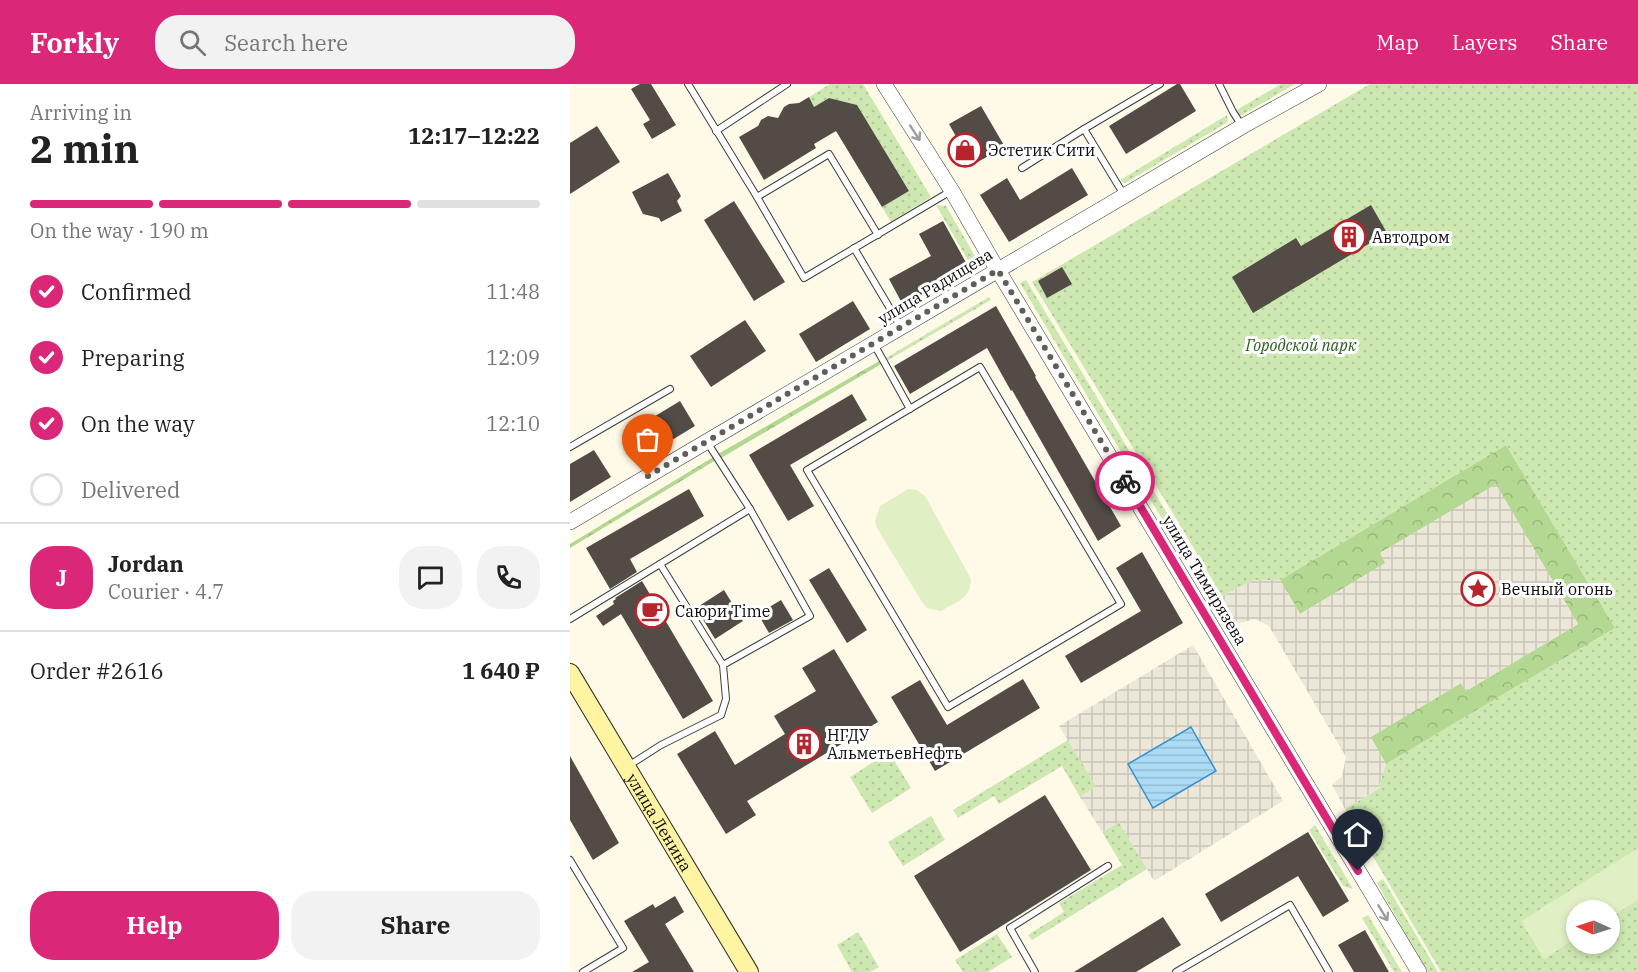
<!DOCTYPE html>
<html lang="en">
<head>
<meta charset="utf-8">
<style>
  body { margin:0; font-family:"IBM Plex Serif",serif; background:#f2f2f2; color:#222; height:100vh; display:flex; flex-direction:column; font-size:22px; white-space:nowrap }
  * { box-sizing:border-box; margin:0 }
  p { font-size:20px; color:#767676 }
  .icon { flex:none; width:33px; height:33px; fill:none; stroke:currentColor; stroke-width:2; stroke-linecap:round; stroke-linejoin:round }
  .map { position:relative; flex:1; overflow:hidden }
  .details { display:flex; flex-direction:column; background:#fff; width:570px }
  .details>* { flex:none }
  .needle { width:39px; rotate:273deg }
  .controls { position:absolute; left:996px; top:816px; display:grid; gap:12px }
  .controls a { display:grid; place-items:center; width:54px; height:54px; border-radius:50%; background:#fff; box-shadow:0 3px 9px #0003; font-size:30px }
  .pin { position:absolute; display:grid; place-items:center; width:51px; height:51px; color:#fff; margin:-62px -26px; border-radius:50% 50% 50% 0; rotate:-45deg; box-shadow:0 0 6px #0007 }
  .pin .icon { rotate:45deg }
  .courier { position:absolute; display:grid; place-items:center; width:60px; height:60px; margin:-30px; border:4px solid #db2777; border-radius:50%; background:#fff; color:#222; box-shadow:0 2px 8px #0007 }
  .overview em { font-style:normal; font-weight:700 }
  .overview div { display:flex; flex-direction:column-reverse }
  .overview { display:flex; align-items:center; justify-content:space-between; height:102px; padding:0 30px }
  h1 { font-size:39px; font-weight:700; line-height:45px }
  .bar { display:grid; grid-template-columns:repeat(4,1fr); gap:9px 6px; align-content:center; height:72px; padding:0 30px }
  .bar i { height:8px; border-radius:4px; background:#e0e0e0 }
  .bar .selected { background:#db2777 }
  .bar p { grid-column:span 4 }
  .line { display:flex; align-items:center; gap:15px; padding:0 30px; border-top:2px solid #e0e0e0 }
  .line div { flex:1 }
  .round { display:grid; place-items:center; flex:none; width:63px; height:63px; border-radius:24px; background:#f2f2f2 }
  ol { padding:0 30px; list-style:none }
  li { display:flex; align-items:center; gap:18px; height:66px }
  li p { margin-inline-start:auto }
  li .icon { padding:6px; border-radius:50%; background:#db2777; color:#fff; stroke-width:4 }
  li:last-child { color:#767676 }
  li i { width:33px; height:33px; border:3px solid #e0e0e0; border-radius:50% }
  .cta { display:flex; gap:12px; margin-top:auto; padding:12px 30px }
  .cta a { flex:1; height:69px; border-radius:24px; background:#db2777; color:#fff; font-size:24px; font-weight:700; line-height:69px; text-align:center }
  .cta a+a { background:#f2f2f2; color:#222 }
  header { display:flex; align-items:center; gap:36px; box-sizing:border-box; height:84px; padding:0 30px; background:#db2777; color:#fff }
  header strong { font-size:28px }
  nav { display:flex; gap:33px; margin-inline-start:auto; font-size:21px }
  .search { width:420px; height:54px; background:#f2f2f2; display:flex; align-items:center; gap:15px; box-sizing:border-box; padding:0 21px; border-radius:24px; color:#767676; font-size:22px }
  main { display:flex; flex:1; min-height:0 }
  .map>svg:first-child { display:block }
  .grass { fill:url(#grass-dots); fill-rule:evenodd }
  .forest { fill:url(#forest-crowns) }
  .pitch { fill:#e0efc4 }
  .plaza { fill:url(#plaza-grid) }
  .water { fill:url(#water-rules); stroke:#3490cc; stroke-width:1.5 }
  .building { fill:#524b46 }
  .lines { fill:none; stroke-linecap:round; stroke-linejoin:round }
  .service-casing { stroke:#3d3d3d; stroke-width:8 }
  .tertiary-casing { stroke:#3d3d3d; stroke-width:16 }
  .secondary-casing { stroke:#2c2c2c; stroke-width:20 }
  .service { stroke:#fff; stroke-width:6 }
  .tertiary { stroke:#fff; stroke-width:15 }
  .secondary { stroke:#fff4a2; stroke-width:18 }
  .oneway { stroke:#9d9d9d }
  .done { stroke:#605e57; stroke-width:6; stroke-dasharray:0 10.8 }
  .route { stroke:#db2777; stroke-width:8 }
  .labels { text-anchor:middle; stroke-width:6; stroke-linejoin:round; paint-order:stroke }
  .poi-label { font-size:16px; fill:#0a0a0a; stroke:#fff; text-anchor:start }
  .street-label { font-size:16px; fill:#0a0a0a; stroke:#fff }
  .park-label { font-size:16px; font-style:italic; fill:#2a601c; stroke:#fff }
</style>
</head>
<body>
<header>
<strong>Forkly</strong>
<div class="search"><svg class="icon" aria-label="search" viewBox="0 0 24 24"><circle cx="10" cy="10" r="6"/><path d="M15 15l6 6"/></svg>Search here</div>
<nav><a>Map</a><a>Layers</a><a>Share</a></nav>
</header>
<main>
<section class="details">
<div class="overview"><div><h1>2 min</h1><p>Arriving in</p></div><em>12:17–12:22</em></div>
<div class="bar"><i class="selected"></i><i class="selected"></i><i class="selected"></i><i></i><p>On the way · 190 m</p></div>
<ol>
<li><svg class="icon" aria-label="check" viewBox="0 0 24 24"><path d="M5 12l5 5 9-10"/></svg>Confirmed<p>11:48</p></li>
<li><svg class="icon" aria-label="check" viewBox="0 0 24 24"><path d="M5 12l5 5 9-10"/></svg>Preparing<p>12:09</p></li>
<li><svg class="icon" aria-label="check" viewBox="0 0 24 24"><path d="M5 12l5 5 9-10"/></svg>On the way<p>12:10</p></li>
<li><i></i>Delivered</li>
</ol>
<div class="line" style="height:108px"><b class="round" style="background:#db2777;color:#fff">J</b><div><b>Jordan</b><p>Courier · 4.7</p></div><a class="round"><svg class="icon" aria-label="chat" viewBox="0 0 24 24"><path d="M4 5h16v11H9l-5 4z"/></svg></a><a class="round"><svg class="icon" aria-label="phone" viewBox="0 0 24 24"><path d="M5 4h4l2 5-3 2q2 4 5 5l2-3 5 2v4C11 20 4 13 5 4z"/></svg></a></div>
<div class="line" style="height:78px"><div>Order #2616</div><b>1 640 ₽</b></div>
<div class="cta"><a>Help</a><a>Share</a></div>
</section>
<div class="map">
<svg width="1068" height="888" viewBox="0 0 1068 888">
  <defs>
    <pattern id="grass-dots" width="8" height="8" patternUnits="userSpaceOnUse" patternTransform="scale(1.5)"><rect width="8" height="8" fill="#cee8b2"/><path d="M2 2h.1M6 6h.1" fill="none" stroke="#b0c698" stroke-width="1.8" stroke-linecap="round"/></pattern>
    <pattern id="forest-crowns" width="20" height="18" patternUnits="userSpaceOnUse" patternTransform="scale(1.5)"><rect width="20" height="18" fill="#b2d891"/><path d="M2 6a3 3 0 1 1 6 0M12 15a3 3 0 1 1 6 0" fill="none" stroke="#98b87c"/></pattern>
    <pattern id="plaza-grid" width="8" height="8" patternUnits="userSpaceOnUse" patternTransform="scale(1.5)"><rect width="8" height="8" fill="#ece7d8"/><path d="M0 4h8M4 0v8" fill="none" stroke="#c9c5b8"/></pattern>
    <pattern id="water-rules" width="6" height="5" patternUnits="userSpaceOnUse" patternTransform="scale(1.5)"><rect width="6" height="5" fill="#acdbf6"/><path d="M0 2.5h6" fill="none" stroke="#93bbd2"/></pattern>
  </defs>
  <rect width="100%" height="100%" fill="#fffae7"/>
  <g class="grass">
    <polygon points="260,0 293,0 361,113 321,138 312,123 339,107 287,21 259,14 244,23 239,13"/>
    <polygon points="711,0 725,0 667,34 663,28"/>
    <path d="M 800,0 L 1068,0 L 1068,888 L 871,888 L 775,725 L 808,705 L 816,680 L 1045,544 L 936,361 L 710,496 L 684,496 L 652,512 L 604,431 L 462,198 ZM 1006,826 L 1040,826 L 1040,860 L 1006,860 Z"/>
    <polygon points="657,31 658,38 555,99 550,96"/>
    <polygon points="366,121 376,122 406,174 399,178"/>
    <polygon points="456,196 600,434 605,442 599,446 528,330 450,199"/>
    <polygon points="419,213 421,216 315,278 314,275"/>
    <polygon points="498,656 527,703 510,713 492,682 429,720 424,712 388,734 383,726"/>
    <polygon points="319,668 341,704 302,729 280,693"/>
    <polygon points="361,732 375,756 333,782 318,758"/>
    <polygon points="549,738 577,785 462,856 458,851 494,828 489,819 552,781 532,748"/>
    <polygon points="745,741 783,805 773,802 739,746"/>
    <polygon points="813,795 868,888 857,888 807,799"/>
    <polygon points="798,831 832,888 824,888 792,834"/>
    <polygon points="288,848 309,883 300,888 282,888 267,861"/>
    <polygon points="427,850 442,873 418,888 393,888 385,876"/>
  </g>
  <g class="forest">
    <polygon points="311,276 313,279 151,374 148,370"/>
    <polygon points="936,361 1045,544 816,680 800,653 891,599 896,607 1008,540 926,401 810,469 816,479 730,530 710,496"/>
    <polygon points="145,372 146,376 0,464 0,460"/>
  </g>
  <g class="pitch">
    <path d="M 338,405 L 347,406 L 355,412 L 401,495 C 400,516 387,517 371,527 L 357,524 L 352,518 L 307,444 L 305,437 L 310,422 Z"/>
    <polygon points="1068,764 1068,816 1040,834 1040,826 1006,826 1006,854 974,875 951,837"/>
  </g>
  <g class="plaza">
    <polygon points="926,400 1008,540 896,607 891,599 801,653 816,680 808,705 775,725 762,701 772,692 776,673 699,542 685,535 666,540 652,512 684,496 710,496 730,530 815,479 810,469"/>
    <polygon points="623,561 713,717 584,797 549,738 532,748 510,713 526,702 489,642"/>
  </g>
  <polygon class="water" points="621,643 646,687 583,724 558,680"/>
  <g class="building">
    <polygon points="70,0 81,0 106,41 82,55 73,40 80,36 61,5"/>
    <polygon points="607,0 610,0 626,27 556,70 539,42"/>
    <polygon points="239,13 244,23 259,14 287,21 339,107 312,123 266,47 244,60 246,64 194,96 169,53 188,42 191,36 198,32 208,34 214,23 219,20 229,19"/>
    <polygon points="411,22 435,63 402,81 379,40"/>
    <polygon points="27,42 50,78 0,110 0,59"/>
    <polygon points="502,84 518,111 439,158 410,111 437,94 450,116"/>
    <polygon points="98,89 111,112 107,117 112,127 91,138 89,134 73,130 62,108"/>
    <polygon points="164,117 215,198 184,217 134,136"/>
    <polygon points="801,121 817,149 683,229 662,193 726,154 731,162"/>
    <polygon points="373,137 399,184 333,221 319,195 361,172 349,150"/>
    <polygon points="492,183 502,200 477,214 468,197"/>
    <polygon points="283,217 300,245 246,278 229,250"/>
    <polygon points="426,222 466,292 465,293 551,442 528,457 442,306 441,307 417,264 340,310 324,282"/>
    <polygon points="175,236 196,267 141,303 120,272"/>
    <polygon points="282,310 297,336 220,381 244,422 218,437 179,371"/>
    <polygon points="110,317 125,342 69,376 54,351"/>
    <polygon points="24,366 41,393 0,418 0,380"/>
    <polygon points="119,405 134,432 60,475 67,488 40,505 16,464"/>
    <polygon points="572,468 613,539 511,599 495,572 571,527 546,484"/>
    <polygon points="259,484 297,546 277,559 239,496"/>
    <polygon points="72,497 143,617 113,635 51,530 33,542 26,532 44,520 43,517 46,515 45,514"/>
    <polygon points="154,506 173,537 145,555 126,524"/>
    <polygon points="211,516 223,536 199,549 188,530"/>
    <polygon points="264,565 308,638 177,717 186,731 156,750 107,670 145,647 165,681 215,650 204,632 246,607 232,584"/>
    <polygon points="453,595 470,624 365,687 321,613 350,596 377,641"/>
    <polygon points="0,672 49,759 23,776 0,736"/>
    <polygon points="475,711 521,786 390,868 344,792"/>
    <polygon points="738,748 779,817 753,833 728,792 651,838 635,810"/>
    <polygon points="105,812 114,828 95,840 124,888 62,888 79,878 54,837 83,820 85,824"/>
    <polygon points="593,833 611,861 566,888 504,888"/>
    <polygon points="795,846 819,888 784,888 768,861"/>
  </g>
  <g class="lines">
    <defs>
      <g id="service">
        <polyline points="118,0 187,113 259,70 308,151"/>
        <polyline points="649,0 663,28 672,42"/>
        <polyline points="146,47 217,0"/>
        <polyline points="452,84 514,45"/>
        <polyline points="554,111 514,45 590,0"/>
        <polyline points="187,113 234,194 381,107"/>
        <polyline points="284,164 331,243"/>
        <polyline points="304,260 340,325"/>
        <polygon points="410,283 551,520 378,623 237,386"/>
        <polyline points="0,363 100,305"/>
        <polyline points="90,480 153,581"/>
        <polyline points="0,535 180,425 137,358"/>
        <polyline points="58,682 91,661 151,631 156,615 153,581 240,532 180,425"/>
        <polyline points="0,776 53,864 13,888"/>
        <polyline points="465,888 440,844 538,782"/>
        <polyline points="606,888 720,821 759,888"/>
      </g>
      <g id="tertiary">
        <polyline points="314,0 382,107 420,173 849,888"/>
        <polyline points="0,438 673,42 749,0"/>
      </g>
      <g id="secondary">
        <path id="s1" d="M 0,589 L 179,888"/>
      </g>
    </defs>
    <use href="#service" class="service-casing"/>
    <use href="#tertiary" class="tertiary-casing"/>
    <use href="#secondary" class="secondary-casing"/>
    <use href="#service" class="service"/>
    <use href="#tertiary" class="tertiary"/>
    <use href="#secondary" class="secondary"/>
  </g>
  <defs><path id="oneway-shaft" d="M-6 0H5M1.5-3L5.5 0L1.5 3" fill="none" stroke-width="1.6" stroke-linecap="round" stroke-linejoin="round" transform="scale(1.5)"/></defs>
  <g class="oneway">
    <use href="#oneway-shaft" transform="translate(345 49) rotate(57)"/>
    <use href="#oneway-shaft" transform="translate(813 829) rotate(59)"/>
  </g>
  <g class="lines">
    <polyline class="done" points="78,392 428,186 555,397"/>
    <polyline class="route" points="555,397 788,787"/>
  </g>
  <defs>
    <symbol id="shop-ring" viewBox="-11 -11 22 22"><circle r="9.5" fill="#fff" stroke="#b8242c" stroke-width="1.5"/><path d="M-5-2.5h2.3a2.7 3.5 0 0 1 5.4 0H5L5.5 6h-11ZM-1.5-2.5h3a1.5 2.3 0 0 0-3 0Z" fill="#b8242c"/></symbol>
    <symbol id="building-ring" viewBox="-11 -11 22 22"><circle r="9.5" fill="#fff" stroke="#b8242c" stroke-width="1.5"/><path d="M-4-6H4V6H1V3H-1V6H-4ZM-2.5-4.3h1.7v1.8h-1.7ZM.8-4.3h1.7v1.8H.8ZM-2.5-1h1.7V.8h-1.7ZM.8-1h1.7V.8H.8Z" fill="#b8242c"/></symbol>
    <symbol id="sight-ring" viewBox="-11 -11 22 22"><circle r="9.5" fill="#fff" stroke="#b8242c" stroke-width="1.5"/><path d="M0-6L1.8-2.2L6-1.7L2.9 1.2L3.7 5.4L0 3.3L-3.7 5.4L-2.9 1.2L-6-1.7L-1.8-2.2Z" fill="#b8242c"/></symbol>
    <symbol id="cafe-ring" viewBox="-11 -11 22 22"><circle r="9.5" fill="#fff" stroke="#b8242c" stroke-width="1.5"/><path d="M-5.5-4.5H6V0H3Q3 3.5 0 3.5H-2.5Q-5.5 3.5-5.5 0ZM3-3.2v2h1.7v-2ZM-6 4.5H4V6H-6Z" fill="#b8242c"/></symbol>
  </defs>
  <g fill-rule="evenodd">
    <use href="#shop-ring" x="376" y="47" width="38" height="38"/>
    <use href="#building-ring" x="760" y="134" width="38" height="38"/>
    <use href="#sight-ring" x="889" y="486" width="38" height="38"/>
    <use href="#cafe-ring" x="63" y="508" width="38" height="38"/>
    <use href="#building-ring" x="215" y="641" width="38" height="38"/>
  </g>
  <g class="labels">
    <g class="poi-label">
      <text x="418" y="72">Эстетик Сити</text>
      <text x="802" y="159">Автодром</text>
      <text x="931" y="511">Вечный огонь</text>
      <text x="105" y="533">Саюри Time</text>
      <text x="257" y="657">НГДУ<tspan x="257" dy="18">АльметьевНефть</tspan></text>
    </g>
    <g class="street-label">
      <text transform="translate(365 202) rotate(-31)" y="6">улица Радищева</text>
      <text transform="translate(635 496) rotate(59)" y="6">улица Тимирязева</text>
      <text dy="6" stroke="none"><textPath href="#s1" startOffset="174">улица Ленина</textPath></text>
    </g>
    <g class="park-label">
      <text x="731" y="267">Городской парк</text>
    </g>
  </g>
</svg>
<div class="controls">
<a><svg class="needle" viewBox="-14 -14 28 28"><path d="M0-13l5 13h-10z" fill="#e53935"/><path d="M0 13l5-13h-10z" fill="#767676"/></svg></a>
</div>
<div class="pin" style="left:78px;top:392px;background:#ea580c"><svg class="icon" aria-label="bag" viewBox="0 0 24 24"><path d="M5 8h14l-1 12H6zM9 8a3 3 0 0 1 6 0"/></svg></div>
<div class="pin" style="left:788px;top:787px;background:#1f2937"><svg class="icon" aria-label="home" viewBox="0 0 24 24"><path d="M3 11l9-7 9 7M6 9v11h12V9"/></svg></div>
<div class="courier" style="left:555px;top:397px"><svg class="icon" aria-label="bike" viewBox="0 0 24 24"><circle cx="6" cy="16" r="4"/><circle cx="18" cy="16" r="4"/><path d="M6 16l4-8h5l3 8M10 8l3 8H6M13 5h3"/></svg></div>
</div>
</main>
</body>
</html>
